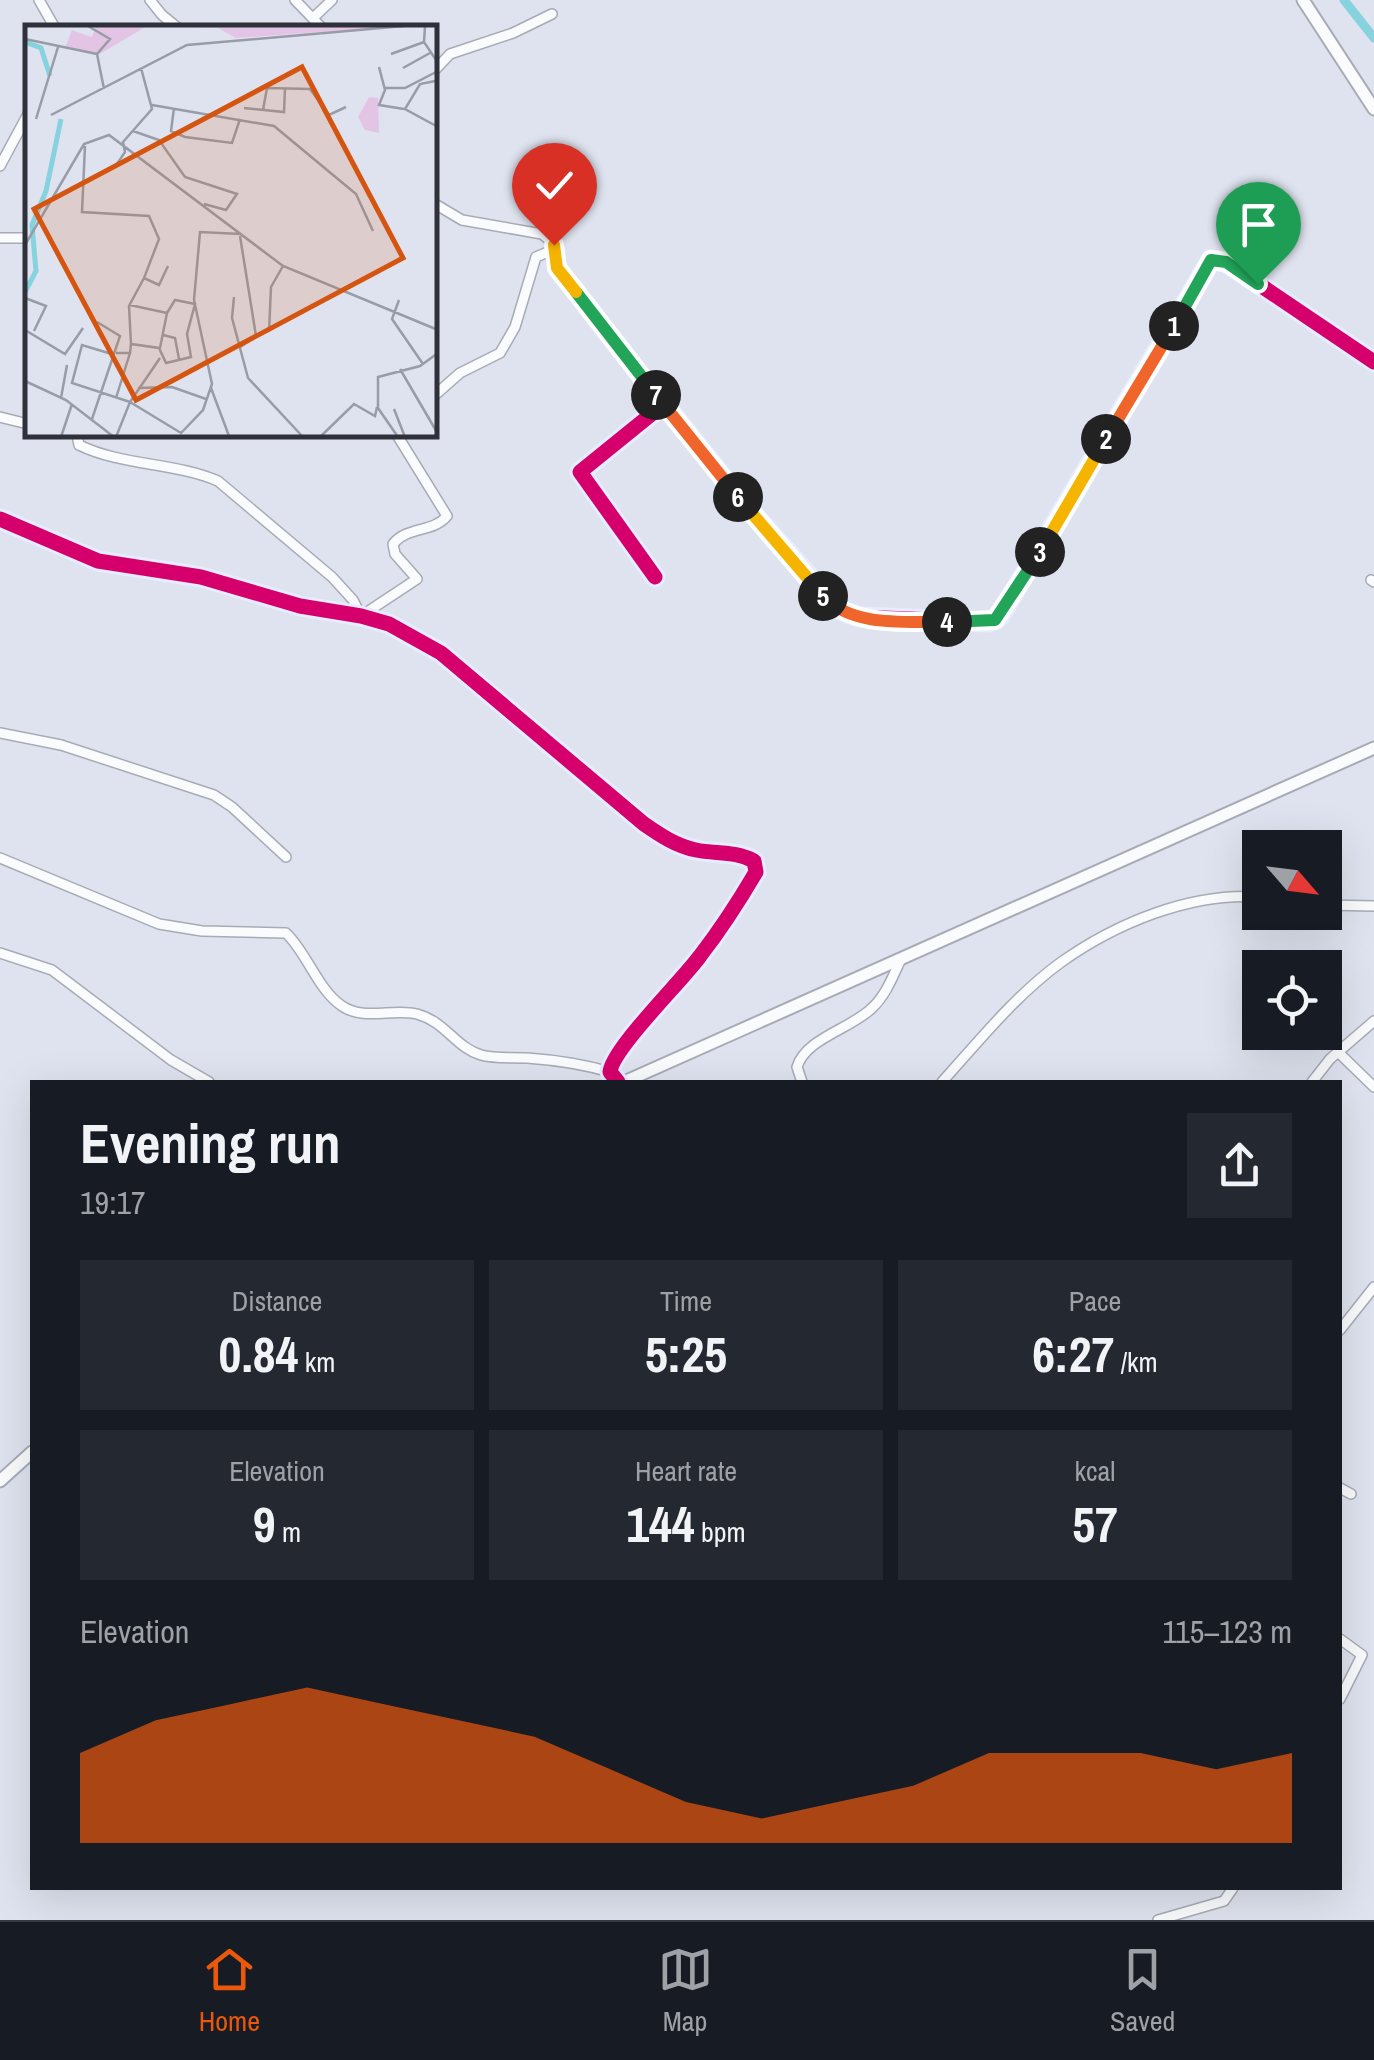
<!DOCTYPE html>
<meta charset="utf-8">
<style>
body{margin:0;font-family:"Archivo Narrow",sans-serif;background:#242831;color:#f1f3f6;height:100vh;display:flex;flex-direction:column;font-size:38px;white-space:nowrap}
*{box-sizing:border-box;margin:0}
p{font-size:32px;color:#9ea1a6}
.icon{flex:none;width:55px;height:55px;fill:none;stroke:currentColor;stroke-width:2;stroke-linecap:round;stroke-linejoin:round}
.map{position:relative;flex:1;overflow:hidden}
.side{position:absolute;left:30px;top:1080px;width:1312px;height:810px;display:flex;flex-direction:column;background:#171b24;border-radius:0px;box-shadow:0 10px 40px #0002}
.side>*{flex:none}
.needle{width:65px;rotate:118deg}
.controls{position:absolute;left:1242px;top:830px;display:grid;gap:20px}
.controls a{display:grid;place-items:center;width:100px;height:100px;border-radius:0px;background:#171b24;box-shadow:0 10px 40px #0002;font-size:50px}
.pin{position:absolute;display:grid;place-items:center;width:85px;height:85px;color:#fff;margin:-102px -42px;border-radius:50% 50% 50% 0;rotate:-45deg;box-shadow:0 0 10px #0007}
.pin .icon{rotate:45deg}
.km{position:absolute;width:50px;height:50px;margin:-25px;border-radius:50%;background:#222;color:#fff;font-size:28px;line-height:50px;text-align:center}
.round{display:grid;place-items:center;flex:none;width:105px;height:105px;border-radius:0px;background:#242831}
.headline{display:flex;align-items:center;justify-content:space-between;height:170px;padding:0 50px}
h1{font-size:55px;font-weight:700;line-height:75px}
.figures{display:grid;grid-template-columns:repeat(3,1fr);gap:15px;height:170px;padding:10px 50px}
.figures div{display:grid;align-content:center;border-radius:0px;background:#242831;text-align:center}
.figures b{font-size:50px;font-weight:700}
.figures small{font-size:28px;font-weight:400}
.figures p{font-size:28px}
.chart{height:280px;padding:20px 50px}
.chart p{display:flex;justify-content:space-between}
.chart svg{width:100%;height:180px;margin-top:10px;fill:#ea580c;opacity:.7}
.tabs{display:flex;justify-content:space-around;align-items:center;height:140px;border-top:2px solid #363941;background:#171b24;font-size:28px;color:#9ea1a6}
.tabs a{display:grid;justify-items:center;gap:5px}
.tabs .selected{color:#ea580c}
.map>svg:first-child{display:block}
.lines{fill:none;stroke-linecap:round;stroke-linejoin:round}
.canal{stroke:#86d2de;stroke-width:9}
.minor-casing{stroke:#a8abb5;stroke-width:12}
.major-casing{stroke:#a8abb5;stroke-width:15}
.minor{stroke:#fafbfd;stroke-width:9}
.major{stroke:#fafbfd;stroke-width:11}
.cycleway-casing{stroke:#e6edff;stroke-width:21}
.cycleway{stroke:#d6006c;stroke-width:15}
.split-1-casing{stroke:#fff;stroke-width:20}
.split-2-casing{stroke:#fff;stroke-width:20}
.split-3-casing{stroke:#fff;stroke-width:20}
.split-4-casing{stroke:#fff;stroke-width:20}
.split-5-casing{stroke:#fff;stroke-width:20}
.split-6-casing{stroke:#fff;stroke-width:20}
.split-7-casing{stroke:#fff;stroke-width:20}
.split-8-casing{stroke:#fff;stroke-width:20}
.split-9-casing{stroke:#fff;stroke-width:20}
.split-1{stroke:#22a559;stroke-width:12}
.split-2{stroke:#f0652b;stroke-width:12}
.split-3{stroke:#f5b400;stroke-width:12}
.split-4{stroke:#22a559;stroke-width:12}
.split-5{stroke:#f0652b;stroke-width:12}
.split-6{stroke:#f5b400;stroke-width:12}
.split-7{stroke:#f0652b;stroke-width:12}
.split-8{stroke:#22a559;stroke-width:12}
.split-9{stroke:#f5b400;stroke-width:12}
.inset-river{fill:none;stroke:#86d2de;stroke-width:5}
.inset-road{fill:none;stroke:#989ca6;stroke-width:2.5}
.view{fill:#d55510;fill-opacity:0.15;stroke:#d55510;stroke-width:5}
.inset-edge{fill:none;stroke:#2e3139;stroke-width:5}
</style>
<div class="map">
<svg width="1374" height="1920" viewBox="0 0 1374 1920">
<rect width="100%" height="100%" fill="#dee3ef"/>
<g class="lines">
<path class="canal" d="M1344,0l30,38"/>
<defs>
<g id="minor">
<path d="M39,0l16,28"/>
<path d="M150,0l12,15 16,13"/>
<path d="M295,0l27,28"/>
<path d="M313,18l19,-18"/>
<path d="M435,70l15,-16 63,-21 39,-19"/>
<path d="M0,166l28,-52"/>
<path d="M435,204l27,16 80,14 10,8 5,26 108,139"/>
<path d="M0,238h28"/>
<path d="M435,395l25,-22 40,-20 15,-26 21,-70 19,-8"/>
<path d="M0,417l28,7"/>
<path d="M77,435l2,10c43,21 94,17 139,36l114,96 21,23 8,16 56,-37 -22,-25 -2,-10c14,-18 40,-11 54,-28l-50,-81"/>
<path d="M0,519l98,42 103,16 99,29 61,10 28,8 52,29 203,171c16,11 32,22 52,26 20,4 40,1 58,11l2,11c-17,29 -35,57 -56,84 -18,25 -88,93 -90,116l8,10"/>
<path d="M655,577l-75,-105 79,-64 11,3 71,89 97,109 20,8 130,5 12,-6 211,-356 15,2 148,100"/>
<path d="M1371,580l3,2"/>
<path d="M0,733l61,12 153,50 18,12 54,50"/>
<path d="M0,858l159,66 43,7 84,2c21,20 32,57 56,73 22,15 51,2 75,8 29,8 38,33 64,41 14,4 31,2 46,3 28,2 56,6 83,14"/>
<path d="M1325,905l49,1"/>
<path d="M0,953l52,17 119,90 38,22"/>
<path d="M1338,1052l36,35"/>
<path d="M802,1082l-5,-15c9,-29 54,-38 75,-59 14,-13 21,-32 29,-49"/>
<path d="M942,1082c37,-41 73,-86 118,-119 56,-40 131,-71 200,-66"/>
<path d="M1312,1082l18,-23 44,-38"/>
<path d="M1340,1330l34,-43"/>
<path d="M1340,1488l11,6"/>
<path d="M1340,1639l22,16 -22,44"/>
<path d="M1158,1920l66,-19 9,-13"/>
</g>
<g id="major">
<path d="M1303,0l71,109"/>
<path d="M624,1082l750,-334"/>
<path d="M0,1481l32,-29"/>
</g>
</defs>
<use href="#minor" class="minor-casing"/>
<use href="#major" class="major-casing"/>
<use href="#minor" class="minor"/>
<use href="#major" class="major"/>
<defs>
<g id="cycleway">
<path d="M0,519l98,42 103,16 99,29 61,10 28,8 52,29 203,171c16,11 32,22 52,26 20,4 40,1 58,11l2,11c-17,29 -35,57 -56,84 -18,25 -88,93 -90,116l8,10"/>
<path d="M655,577l-75,-105 79,-64 11,3 71,89 97,109 20,8 130,5 12,-6 211,-356 15,2 148,100"/>
</g>
</defs>
<use href="#cycleway" class="cycleway-casing"/>
<use href="#cycleway" class="cycleway"/>
</g>
<g class="lines">
<defs>
<path id="split-1" d="M1174,326l37,-66 15,2 32,22"/>
<path id="split-2" d="M1106,439l68,-113"/>
<path id="split-3" d="M1040,552l66,-113"/>
<path id="split-4" d="M947,622l48,-2 45,-68"/>
<path id="split-5" d="M823,596c30,32 84,25 124,26"/>
<path id="split-6" d="M738,497l85,99"/>
<path id="split-7" d="M656,395l82,102"/>
<path id="split-8" d="M576,292l80,103"/>
<path id="split-9" d="M554,245l3,23 19,24"/>
</defs>
<use href="#split-1" class="split-1-casing"/>
<use href="#split-2" class="split-2-casing"/>
<use href="#split-3" class="split-3-casing"/>
<use href="#split-4" class="split-4-casing"/>
<use href="#split-5" class="split-5-casing"/>
<use href="#split-6" class="split-6-casing"/>
<use href="#split-7" class="split-7-casing"/>
<use href="#split-8" class="split-8-casing"/>
<use href="#split-9" class="split-9-casing"/>
<use href="#split-1" class="split-1"/>
<use href="#split-2" class="split-2"/>
<use href="#split-3" class="split-3"/>
<use href="#split-4" class="split-4"/>
<use href="#split-5" class="split-5"/>
<use href="#split-6" class="split-6"/>
<use href="#split-7" class="split-7"/>
<use href="#split-8" class="split-8"/>
<use href="#split-9" class="split-9"/>
</g>
<g transform="translate(25 25)">
<rect width="412" height="412" fill="#dee3ef"/>
<path d="M71,1h51l-49,29 -33,-7 7,-18 20,7zM136,1h245l-170,12 -18,-10zM344,72l9,1 1,35 -14,-3 -7,-13z" fill="#e4c4e5"/>
<path class="inset-river" d="M0,17l16,6 9,28M0,267l11,-21 -4,-46 14,-34 15,-72"/>
<path class="inset-road" d="M63,1l22,13 -13,15M400,1l-1,16 14,21M0,14l72,15M72,29l7,35M366,29l33,-12M354,42l6,23 -6,15 25,4M378,43l27,-15M410,56l-15,3 -15,25 33,18M359,63h21l33,-17M127,80l122,21 82,68 17,37M149,83l-3,23 14,6 47,6 8,-24M219,83l40,4 1,-24M238,85l4,-22 43,1 19,26 17,-8M26,90l136,-70 217,-19M11,94l22,-72M108,106l26,9 26,37 52,17 -11,16 -22,-6M60,121l-3,66 67,4 10,23 -15,39 15,7 9,-19M90,142l10,-15 -2,-10 29,-33 -11,-41M0,220l59,-101 25,-9 174,131 155,64M209,272l-2,21 16,60 55,59M0,273l21,8 -12,25M374,275l-7,19 31,45M105,280l37,8 -7,35M0,305l40,24 18,-26M244,307l2,-45 12,-21M138,310l12,3 4,21M106,319l-2,-38 15,-28M214,323l17,-12 -16,-100M91,328h14l1,-9 28,4 7,15 25,-6 -4,-23 8,-30 -20,-4 -8,13M90,330l-33,-10 -10,38 58,19 30,-44M375,344l38,65M0,356l41,19 48,37M113,363l34,-1 34,12M186,363l18,48M36,373l6,-33M91,373l14,-45M369,384l11,28M67,394l28,-83 -23,-14M36,412l11,-33M91,412l14,-35 51,31 22,-23 9,-26 -18,-84 6,-68 41,2M295,412l34,-33 21,12 2,-9M373,412l-20,-29v-31l42,-11 18,-13"/>
<path class="view" d="M277,42l101,191 -267,142 -102,-191z"/>
<rect width="412" height="412" class="inset-edge"/>
</g>
</svg>
<div class="controls">
<a><svg class="needle" viewBox="-14 -14 28 28"><path d="M0-13l5 13h-10z" fill="#e53935"/><path d="M0 13l5-13h-10z" fill="#9ea1a6"/></svg></a>
<a><svg class="icon" aria-label="locate" viewBox="0 0 24 24"><circle cx="12" cy="12" r="6"/><path d="M12 2v4M12 18v4M2 12h4M18 12h4"/></svg></a>
</div>
<div class="pin" style="left:1258px;top:284px;background:#1e9e55"><svg class="icon" aria-label="arrive" viewBox="0 0 24 24"><path d="M6 21V4h12l-3 4 3 4H6"/></svg></div>
<div class="pin" style="left:554px;top:245px;background:#d93025"><svg class="icon" aria-label="check" viewBox="0 0 24 24"><path d="M5 12l5 5 9-10"/></svg></div>
<b class="km" style="left:1174px;top:326px">1</b>
<b class="km" style="left:1106px;top:439px">2</b>
<b class="km" style="left:1040px;top:552px">3</b>
<b class="km" style="left:947px;top:622px">4</b>
<b class="km" style="left:823px;top:596px">5</b>
<b class="km" style="left:738px;top:497px">6</b>
<b class="km" style="left:656px;top:395px">7</b>
<section class="side">
<div class="headline"><div><h1>Evening run</h1><p>19:17</p></div><a class="round"><svg class="icon" aria-label="share" viewBox="0 0 24 24"><path d="M12 15V3M7 8l5-5 5 5M5 13v7h14v-7"/></svg></a></div>
<div class="figures">
<div><p>Distance</p><b>0.84<small> km</small></b></div>
<div><p>Time</p><b>5:25</b></div>
<div><p>Pace</p><b>6:27<small> /km</small></b></div>
</div>
<div class="figures">
<div><p>Elevation</p><b>9<small> m</small></b></div>
<div><p>Heart rate</p><b>144<small> bpm</small></b></div>
<div><p>kcal</p><b>57</b></div>
</div>
<div class="chart"><p><span>Elevation</span>115–123 m</p>
<svg viewBox="0 0 160 44" preserveAspectRatio="none"><path d="M0 44V22L10 14L20 10L30 6L40 10L50 14L60 18L70 26L80 34L90 38L100 34L110 30L120 22L130 22L140 22L150 26L160 22V44z"/></svg>
</div>
</section>
</div>
<nav class="tabs">
<a class="selected"><svg class="icon" aria-label="home" viewBox="0 0 24 24"><path d="M3 11l9-7 9 7M6 9v11h12V9"/></svg>Home</a>
<a><svg class="icon" aria-label="map" viewBox="0 0 24 24"><path d="M3 6l6-2 6 2 6-2v14l-6 2-6-2-6 2zM9 4v14M15 6v14"/></svg>Map</a>
<a><svg class="icon" aria-label="saved" viewBox="0 0 24 24"><path d="M7 4h10v16l-5-4-5 4z"/></svg>Saved</a>
</nav>
